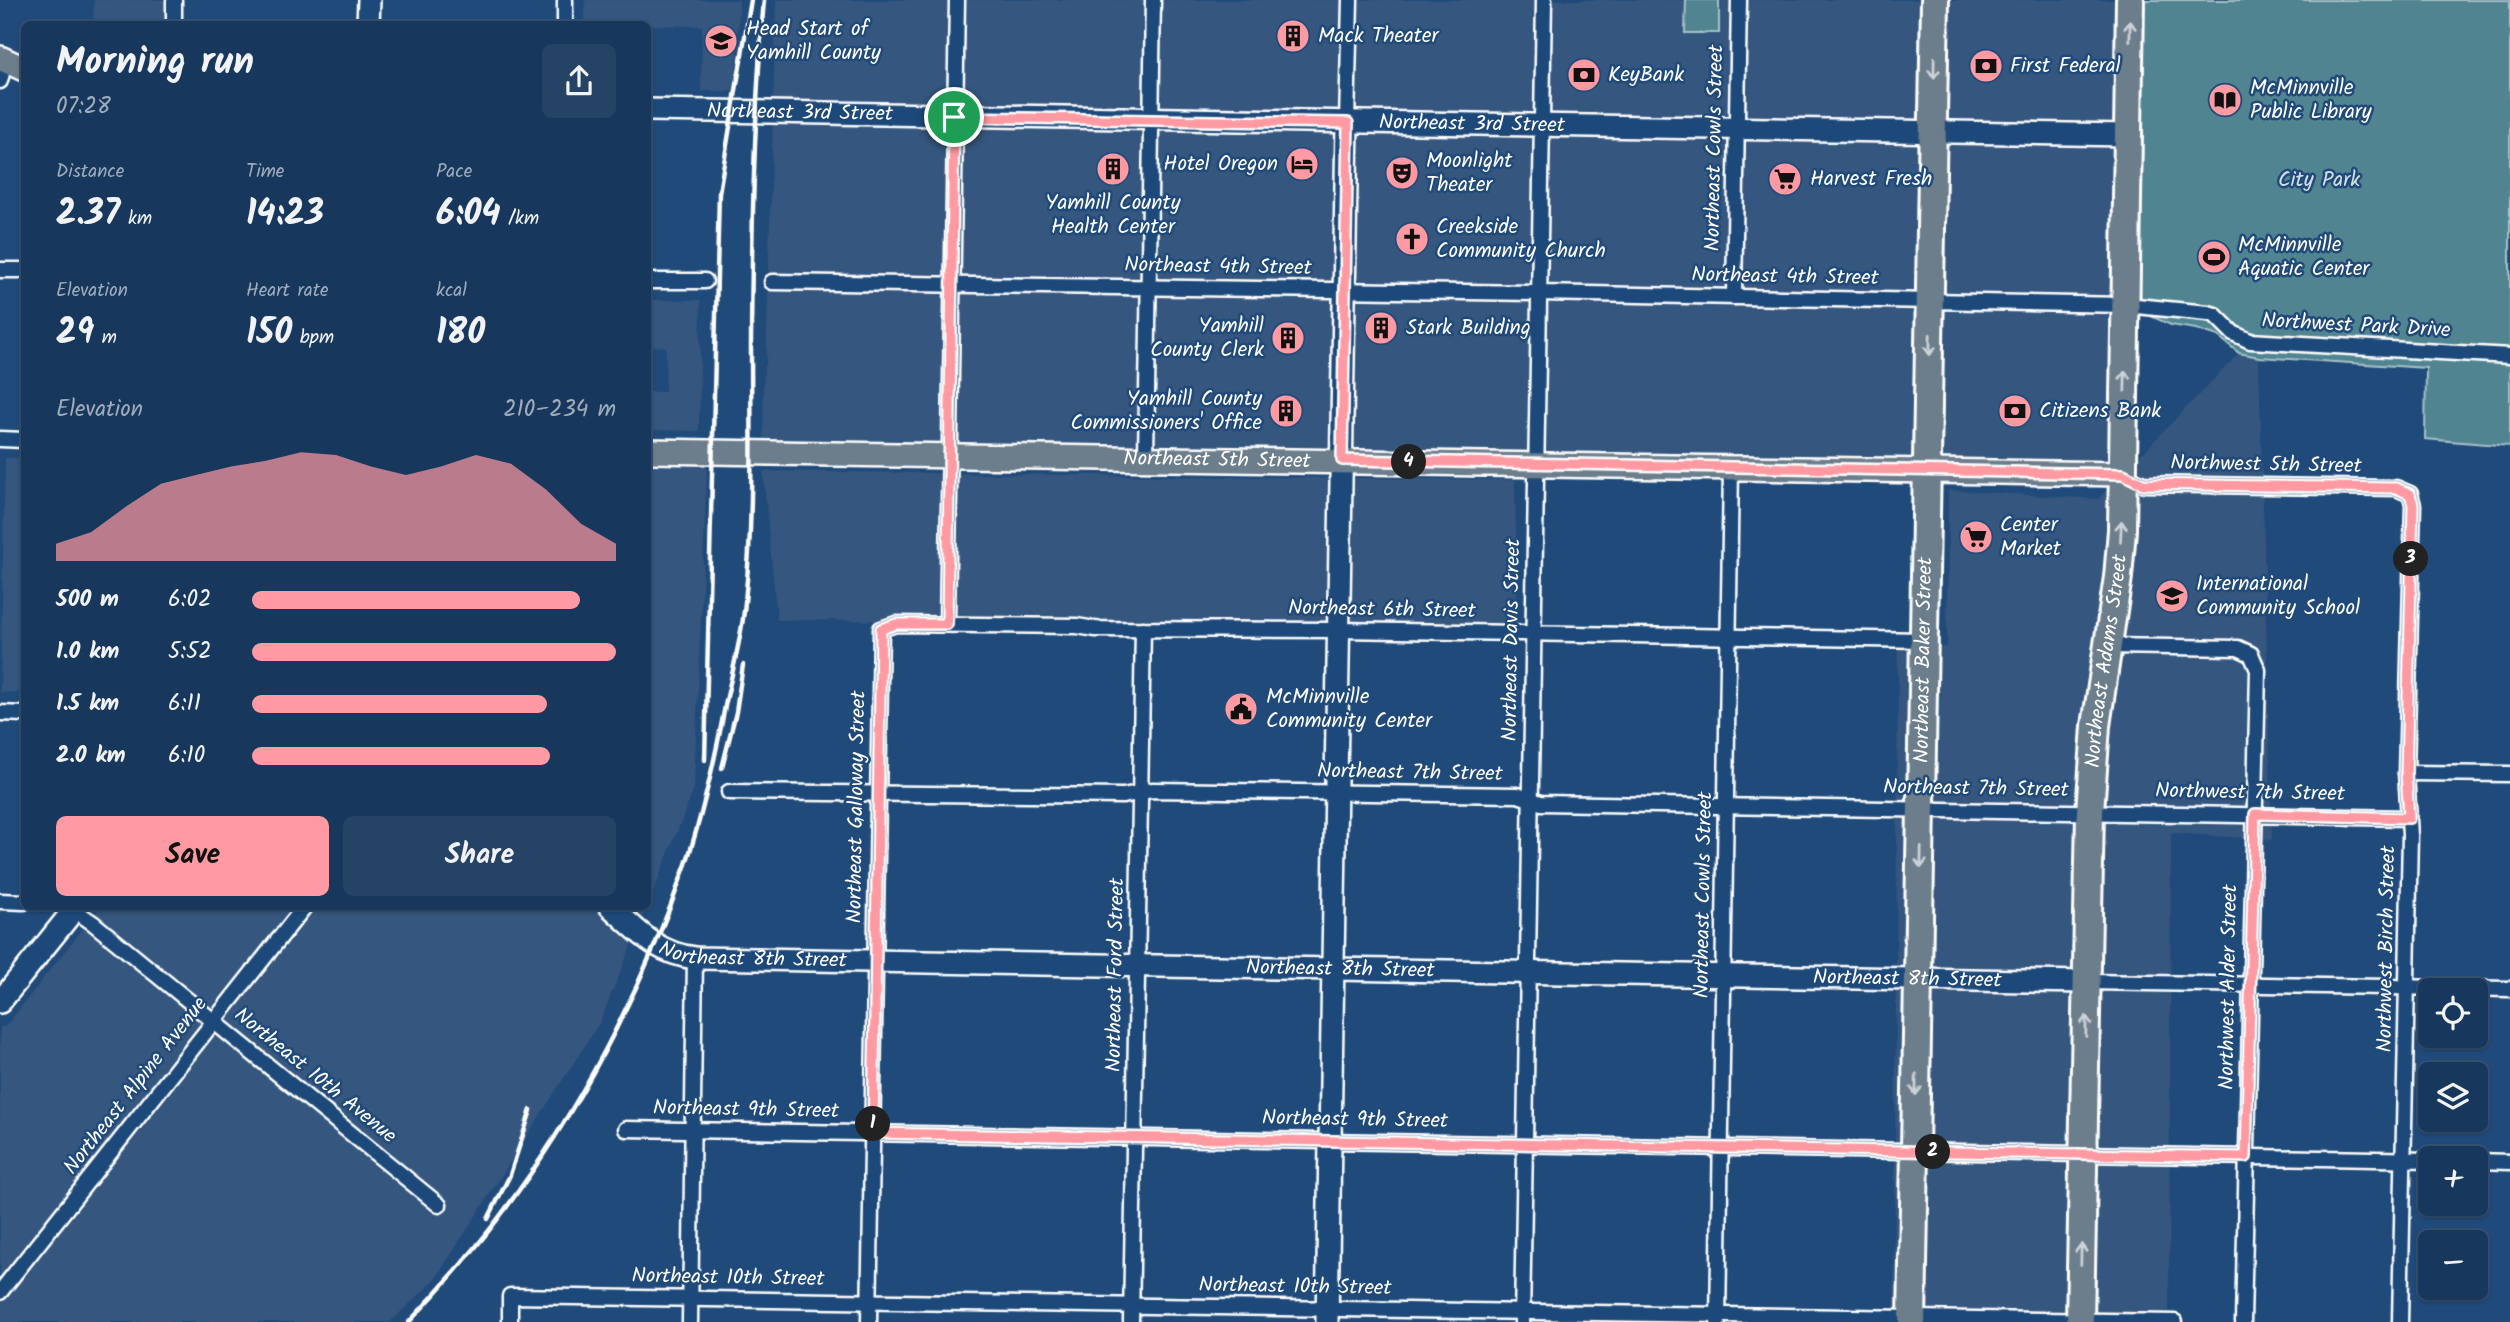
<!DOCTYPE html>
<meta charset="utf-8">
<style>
body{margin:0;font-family:Kalam,sans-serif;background:#244365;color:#f1f3f6;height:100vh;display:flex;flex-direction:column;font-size:26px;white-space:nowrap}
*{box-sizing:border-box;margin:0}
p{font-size:23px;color:#9eacbb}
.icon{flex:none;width:38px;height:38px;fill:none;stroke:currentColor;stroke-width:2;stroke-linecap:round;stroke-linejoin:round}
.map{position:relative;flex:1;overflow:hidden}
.panel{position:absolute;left:21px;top:21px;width:630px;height:889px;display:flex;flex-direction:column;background:#17385c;border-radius:10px;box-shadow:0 2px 5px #0004,0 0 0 2px #365272}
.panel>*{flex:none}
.buttons{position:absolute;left:2418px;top:978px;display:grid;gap:14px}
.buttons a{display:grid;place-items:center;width:70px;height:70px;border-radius:10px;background:#17385c;box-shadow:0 2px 5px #0004,0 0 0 2px #365272;font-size:35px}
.pin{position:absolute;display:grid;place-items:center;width:60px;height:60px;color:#fff;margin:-30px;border:4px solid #fff;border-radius:50%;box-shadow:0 2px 7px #0007}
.km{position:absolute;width:35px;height:35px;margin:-18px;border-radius:50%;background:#222;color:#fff;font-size:19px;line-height:35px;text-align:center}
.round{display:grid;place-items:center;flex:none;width:74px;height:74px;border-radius:10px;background:#244365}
.head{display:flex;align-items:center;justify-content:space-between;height:119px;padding:0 35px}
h1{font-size:38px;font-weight:700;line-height:52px}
.figures{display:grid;grid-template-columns:repeat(3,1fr);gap:10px;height:119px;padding:7px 35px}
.figures div{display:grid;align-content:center}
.figures b{font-size:35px;font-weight:700}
.figures small{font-size:19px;font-weight:400}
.figures p{font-size:19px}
.chart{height:196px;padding:14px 35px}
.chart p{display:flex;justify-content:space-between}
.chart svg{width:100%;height:126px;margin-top:7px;fill:#ff9aa2;opacity:.7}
.action{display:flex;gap:14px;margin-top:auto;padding:14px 35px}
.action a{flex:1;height:80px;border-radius:10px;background:#ff9aa2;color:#111;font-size:28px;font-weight:700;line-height:80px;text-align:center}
.action a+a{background:#244365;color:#f1f3f6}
ul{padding:0 35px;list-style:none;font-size:23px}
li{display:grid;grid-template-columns:112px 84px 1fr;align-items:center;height:52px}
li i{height:18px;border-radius:9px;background:#ff9aa2}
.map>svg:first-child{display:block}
.built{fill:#35567e}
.green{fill:#518491;stroke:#a8c2c8;stroke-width:2}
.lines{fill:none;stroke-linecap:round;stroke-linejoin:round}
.stream{stroke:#8fb0c7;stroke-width:4.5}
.street-casing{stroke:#fff;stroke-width:19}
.secondary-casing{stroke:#fff;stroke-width:26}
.primary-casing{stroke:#fff;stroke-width:28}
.highway-casing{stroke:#fff;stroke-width:32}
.street{stroke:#1f4a7a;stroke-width:14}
.secondary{stroke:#1f4a7a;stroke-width:21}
.primary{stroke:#6c7d8b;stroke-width:23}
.highway{stroke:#6c7d8b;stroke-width:26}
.rail{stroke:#fff;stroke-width:4.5}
.oneway{stroke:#ccd2d6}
.route-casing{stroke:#fff;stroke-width:14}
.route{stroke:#ff9aa2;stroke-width:9}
.labels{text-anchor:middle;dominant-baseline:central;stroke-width:5;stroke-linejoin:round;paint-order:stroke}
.poi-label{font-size:21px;fill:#fff;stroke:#1f4a7a;text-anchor:start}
.street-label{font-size:21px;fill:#fff;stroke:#1f4a7a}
.park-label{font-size:21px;fill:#d4e0e4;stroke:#1f4a7a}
</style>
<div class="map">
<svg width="2510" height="1322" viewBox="0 0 2510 1322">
<rect width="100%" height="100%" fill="#1f4a7a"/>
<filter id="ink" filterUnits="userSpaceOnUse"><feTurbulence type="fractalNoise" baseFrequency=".0143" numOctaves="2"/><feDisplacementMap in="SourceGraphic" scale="14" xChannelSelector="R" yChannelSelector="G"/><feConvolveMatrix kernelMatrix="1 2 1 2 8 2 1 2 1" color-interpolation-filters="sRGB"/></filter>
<g filter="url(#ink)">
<g class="built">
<path d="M94,0h80v24h-81z"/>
<path d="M585,0h154l-1,56 -5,35h-32l1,-65 -118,-2z"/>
<path d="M776,0h1341l-10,460 -1343,-16 -1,-52 1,-26 2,-1z"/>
<path d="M648,300h53l-2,131 -51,-1v-38h17l1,-45 -18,-1z"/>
<path d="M2239,353l20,4 13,483 -101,-7 -2,489h-275l4,-674 49,-1 1,-157 150,9z"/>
<path d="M5,458h19v235l-24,-1z"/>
<path d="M648,466h59l-13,323 -46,116z"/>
<path d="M763,471l752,9 3,144 -741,-4z"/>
<path d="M100,907h547l-47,115 -166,259 -44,41h-390v-295h5z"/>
</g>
<g class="green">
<path d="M1686,0h33v33h-34z"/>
<path d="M2130,0h380v446l-85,-7 1,-71 -167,-11 -20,-4 -21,-17 -22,-7 -25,-4 -45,-20z"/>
</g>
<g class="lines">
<path class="stream" d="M2510,0v1"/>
<defs>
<g id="street">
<path d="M174,24v-24"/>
<path d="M565,24v-24"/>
<path d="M0,81l5,-20"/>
<path d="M1347,123l3,-123"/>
<path d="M0,270h24"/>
<path d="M648,281h57"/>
<path d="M772,282l767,11 587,12 82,8 7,2 18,18 17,8 260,15"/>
<path d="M1734,297l5,-297"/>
<path d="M0,439l24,1"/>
<path d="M1146,458l7,-458"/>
<path d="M2123,474l20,10 253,4 14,6 3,11 -7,268 4,62 -10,487"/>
<path d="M947,624l10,-624"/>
<path d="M2107,646l131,2 13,6 7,16 -15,652"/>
<path d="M0,713l24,1"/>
<path d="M2406,773l104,1"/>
<path d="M729,792l394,4 29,-6 366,5 23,8 868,15"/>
<path d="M0,901l24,1"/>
<path d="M62,906l12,4 19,13 346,282"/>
<path d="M2087,982l423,7"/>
<path d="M626,1129l1805,31"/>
<path d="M2476,1161l34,1"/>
<path d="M0,1292l305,-386"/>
<path d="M510,1322v-26l1665,26"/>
<path d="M690,1322l5,-364"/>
<path d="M869,1322l12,-693 15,-5 181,2 18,3 244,1 585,10"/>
<path d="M1131,1322l12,-693"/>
<path d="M1522,1322l22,-1322"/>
<path d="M1718,1322l13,-854"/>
</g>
<g id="secondary">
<path d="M368,24l1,-24"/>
<path id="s1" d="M648,110l1480,25"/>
<path id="s2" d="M610,906c29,26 46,47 85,52l1392,24"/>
<path d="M0,1002l77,-96"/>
<path d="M1327,1322l20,-1199"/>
</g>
<g id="primary">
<path d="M0,58l24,11"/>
<path id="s3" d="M648,451l1475,23"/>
</g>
<g id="highway">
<path id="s4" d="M1912,1322l23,-1322"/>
<path id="s5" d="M2080,1322l10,-510 6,-86 22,-149 4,-47 8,-530"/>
</g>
</defs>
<use href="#street" class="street-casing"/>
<use href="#secondary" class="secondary-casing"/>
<use href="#primary" class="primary-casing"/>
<use href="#highway" class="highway-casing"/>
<use href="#street" class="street"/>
<use href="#secondary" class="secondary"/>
<use href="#primary" class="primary"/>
<use href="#highway" class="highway"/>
<g class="rail">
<path d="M705,760l14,-567 32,-193"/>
<path d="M722,768l14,-56 7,-47"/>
<path d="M488,1219l22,-44 21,-65"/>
<path d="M409,1322c31,-33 61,-66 88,-102 81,-106 145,-230 189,-356 17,-51 29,-105 39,-158 7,-34 17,-69 20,-104 9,-87 6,-175 6,-262 1,-113 3,-227 13,-340"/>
</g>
</g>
<defs><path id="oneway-shaft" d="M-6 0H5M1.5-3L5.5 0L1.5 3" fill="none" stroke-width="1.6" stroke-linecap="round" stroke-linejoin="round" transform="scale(1.75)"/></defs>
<g class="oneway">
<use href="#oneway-shaft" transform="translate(2130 31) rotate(-89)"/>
<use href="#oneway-shaft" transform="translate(1934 68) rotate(91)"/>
<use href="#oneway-shaft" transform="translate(1930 345) rotate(91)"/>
<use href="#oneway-shaft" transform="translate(2125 381) rotate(-89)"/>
<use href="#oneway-shaft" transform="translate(2121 531) rotate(-87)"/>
<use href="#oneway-shaft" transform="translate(1921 858) rotate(91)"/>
<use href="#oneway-shaft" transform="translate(2086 1026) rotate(-89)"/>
<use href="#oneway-shaft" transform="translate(1916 1085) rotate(91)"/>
<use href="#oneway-shaft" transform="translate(2081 1254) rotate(-89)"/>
</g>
</g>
<g class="lines" filter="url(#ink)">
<defs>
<path id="route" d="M954,117l394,6 -6,337 781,14 20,10 253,4 14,6 3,11 -7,268 3,45 -154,-4 -9,343 -1373,-24 8,-504 15,-5h51z"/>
</defs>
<use href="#route" class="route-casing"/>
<use href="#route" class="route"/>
</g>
<defs>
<symbol id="building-disc" viewBox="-11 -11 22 22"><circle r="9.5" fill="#ff9aa2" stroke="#1f4a7a"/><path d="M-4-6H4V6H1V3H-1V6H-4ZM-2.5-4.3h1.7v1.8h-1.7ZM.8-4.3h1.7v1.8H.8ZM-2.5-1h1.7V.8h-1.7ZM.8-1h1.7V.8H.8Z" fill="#111"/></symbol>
<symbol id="school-disc" viewBox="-11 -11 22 22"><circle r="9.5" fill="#ff9aa2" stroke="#1f4a7a"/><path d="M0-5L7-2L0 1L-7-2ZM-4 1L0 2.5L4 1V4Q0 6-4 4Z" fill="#111"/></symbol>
<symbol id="bank-disc" viewBox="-11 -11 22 22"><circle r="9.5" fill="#ff9aa2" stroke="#1f4a7a"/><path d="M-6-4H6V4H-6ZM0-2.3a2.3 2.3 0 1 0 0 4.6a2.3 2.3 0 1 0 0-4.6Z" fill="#111"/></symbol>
<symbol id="library-disc" viewBox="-11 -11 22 22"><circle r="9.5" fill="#ff9aa2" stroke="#1f4a7a"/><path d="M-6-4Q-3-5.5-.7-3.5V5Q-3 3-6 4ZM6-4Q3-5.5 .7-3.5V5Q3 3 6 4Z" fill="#111"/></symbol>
<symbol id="hotel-disc" viewBox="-11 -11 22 22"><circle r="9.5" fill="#ff9aa2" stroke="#1f4a7a"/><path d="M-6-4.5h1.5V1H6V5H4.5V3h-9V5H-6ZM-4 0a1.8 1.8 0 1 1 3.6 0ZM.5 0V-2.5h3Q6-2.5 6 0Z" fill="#111"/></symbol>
<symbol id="theatre-disc" viewBox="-11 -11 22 22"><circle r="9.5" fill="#ff9aa2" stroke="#1f4a7a"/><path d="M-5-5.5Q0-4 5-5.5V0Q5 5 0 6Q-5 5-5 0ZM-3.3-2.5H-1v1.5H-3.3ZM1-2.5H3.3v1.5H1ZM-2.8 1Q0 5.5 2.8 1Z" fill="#111"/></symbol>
<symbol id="supermarket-disc" viewBox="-11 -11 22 22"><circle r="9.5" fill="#ff9aa2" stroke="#1f4a7a"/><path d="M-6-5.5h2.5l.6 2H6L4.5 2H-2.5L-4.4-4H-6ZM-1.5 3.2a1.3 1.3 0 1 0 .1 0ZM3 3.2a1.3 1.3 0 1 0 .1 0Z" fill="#111"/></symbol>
<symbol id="church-disc" viewBox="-11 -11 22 22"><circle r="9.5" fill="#ff9aa2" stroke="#1f4a7a"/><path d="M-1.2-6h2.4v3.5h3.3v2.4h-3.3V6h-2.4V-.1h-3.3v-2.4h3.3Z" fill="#111"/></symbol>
<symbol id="stadium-disc" viewBox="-11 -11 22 22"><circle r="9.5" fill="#ff9aa2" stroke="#1f4a7a"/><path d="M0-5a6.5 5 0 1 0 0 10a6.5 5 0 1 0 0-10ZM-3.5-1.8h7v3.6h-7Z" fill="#111"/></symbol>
<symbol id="civic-disc" viewBox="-11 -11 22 22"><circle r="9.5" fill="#ff9aa2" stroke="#1f4a7a"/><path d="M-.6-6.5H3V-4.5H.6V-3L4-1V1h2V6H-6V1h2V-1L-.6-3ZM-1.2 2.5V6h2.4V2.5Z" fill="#111"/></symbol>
</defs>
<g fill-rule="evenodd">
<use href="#building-disc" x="1274" y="17" width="38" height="38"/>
<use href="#school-disc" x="702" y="22" width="38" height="38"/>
<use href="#bank-disc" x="1967" y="47" width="38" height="38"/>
<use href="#bank-disc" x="1565" y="56" width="38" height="38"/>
<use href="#library-disc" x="2206" y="81" width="38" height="38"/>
<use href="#hotel-disc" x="1283" y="145" width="38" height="38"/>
<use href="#building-disc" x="1094" y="150" width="38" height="38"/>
<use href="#theatre-disc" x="1383" y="154" width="38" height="38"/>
<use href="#supermarket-disc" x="1766" y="160" width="38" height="38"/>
<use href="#church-disc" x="1393" y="220" width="38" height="38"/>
<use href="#stadium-disc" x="2195" y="238" width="38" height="38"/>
<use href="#building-disc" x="1362" y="309" width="38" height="38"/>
<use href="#building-disc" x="1269" y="319" width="38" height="38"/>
<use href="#building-disc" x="1267" y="392" width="38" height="38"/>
<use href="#bank-disc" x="1996" y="392" width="38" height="38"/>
<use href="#supermarket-disc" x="1957" y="518" width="38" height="38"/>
<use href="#school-disc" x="2153" y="577" width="38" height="38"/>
<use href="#civic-disc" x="1222" y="690" width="38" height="38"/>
</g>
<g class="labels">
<g class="poi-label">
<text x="746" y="29">Head Start of<tspan x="746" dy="24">Yamhill County</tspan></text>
<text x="1318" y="36">Mack Theater</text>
<text x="2010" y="66">First Federal</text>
<text x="1608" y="75">KeyBank</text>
<text x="2250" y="88">McMinnville<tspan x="2250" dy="24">Public Library</tspan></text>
<text x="1426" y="161">Moonlight<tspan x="1426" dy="24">Theater</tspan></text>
<text x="1278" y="164" text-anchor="end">Hotel Oregon</text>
<text x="1810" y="179">Harvest Fresh</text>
<text x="1113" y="203" text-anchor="middle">Yamhill County<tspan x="1113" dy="24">Health Center</tspan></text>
<text x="1436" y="227">Creekside<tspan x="1436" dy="24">Community Church</tspan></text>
<text x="2238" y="245">McMinnville<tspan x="2238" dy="24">Aquatic Center</tspan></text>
<text x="1264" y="326" text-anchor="end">Yamhill<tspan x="1264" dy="24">County Clerk</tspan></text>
<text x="1406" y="328">Stark Building</text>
<text x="1262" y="399" text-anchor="end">Yamhill County<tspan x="1262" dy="24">Commissioners' Office</tspan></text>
<text x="2039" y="411">Citizens Bank</text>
<text x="2000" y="525">Center<tspan x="2000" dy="24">Market</tspan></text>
<text x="2196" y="584">International<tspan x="2196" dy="24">Community School</tspan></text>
<text x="1266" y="697">McMinnville<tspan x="1266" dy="24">Community Center</tspan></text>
</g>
<g class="street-label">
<text stroke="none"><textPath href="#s1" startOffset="152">Northeast 3rd Street</textPath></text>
<text stroke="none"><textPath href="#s1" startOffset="824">Northeast 3rd Street</textPath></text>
<text transform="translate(1715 148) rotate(-89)">Northeast Cowls Street</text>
<text transform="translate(1218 267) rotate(1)">Northeast 4th Street</text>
<text transform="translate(1785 277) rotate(1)">Northeast 4th Street</text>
<text transform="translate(2356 326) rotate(3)">Northwest Park Drive</text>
<text stroke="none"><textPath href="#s3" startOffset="569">Northeast 5th Street</textPath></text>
<text transform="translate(2266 465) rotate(1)">Northwest 5th Street</text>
<text transform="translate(1382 610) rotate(1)">Northeast 6th Street</text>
<text transform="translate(1512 640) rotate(-89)">Northeast Davis Street</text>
<text stroke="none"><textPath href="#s4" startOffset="662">Northeast Baker Street</textPath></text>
<text stroke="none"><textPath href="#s5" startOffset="662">Northeast Adams Street</textPath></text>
<text transform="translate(1410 773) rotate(1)">Northeast 7th Street</text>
<text transform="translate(1976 789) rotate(1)">Northeast 7th Street</text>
<text transform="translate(2250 793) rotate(1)">Northwest 7th Street</text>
<text transform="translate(857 807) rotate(-89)">Northeast Galloway Street</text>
<text transform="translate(1704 895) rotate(-89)">Northeast Cowls Street</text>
<text transform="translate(2387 949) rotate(-89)">Northwest Birch Street</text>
<text stroke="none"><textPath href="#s2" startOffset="159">Northeast 8th Street</textPath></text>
<text stroke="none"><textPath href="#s2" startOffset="747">Northeast 8th Street</textPath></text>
<text transform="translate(1116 975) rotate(-89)">Northeast Ford Street</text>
<text stroke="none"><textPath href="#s2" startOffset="1314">Northeast 8th Street</textPath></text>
<text transform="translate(2229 987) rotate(-89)">Northwest Alder Street</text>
<text transform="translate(315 1076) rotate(39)">Northeast 10th Avenue</text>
<text transform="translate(136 1086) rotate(-52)">Northeast Alpine Avenue</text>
<text transform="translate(746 1110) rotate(1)">Northeast 9th Street</text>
<text transform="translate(1355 1120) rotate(1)">Northeast 9th Street</text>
<text transform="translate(728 1278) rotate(1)">Northeast 10th Street</text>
<text transform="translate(1295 1287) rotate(1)">Northeast 10th Street</text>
</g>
<g class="park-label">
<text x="2319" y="180">City Park</text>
</g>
</g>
</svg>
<div class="buttons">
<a><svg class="icon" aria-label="locate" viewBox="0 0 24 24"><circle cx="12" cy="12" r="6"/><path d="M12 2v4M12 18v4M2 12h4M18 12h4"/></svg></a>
<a><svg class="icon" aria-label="layers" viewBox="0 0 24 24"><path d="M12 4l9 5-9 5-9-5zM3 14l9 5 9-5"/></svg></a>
<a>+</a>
<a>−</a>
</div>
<div class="pin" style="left:954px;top:117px;background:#1e9e55"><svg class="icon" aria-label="arrive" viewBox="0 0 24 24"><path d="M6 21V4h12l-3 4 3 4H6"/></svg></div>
<b class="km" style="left:873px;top:1124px">1</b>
<b class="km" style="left:1933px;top:1152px">2</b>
<b class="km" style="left:2411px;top:559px">3</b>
<b class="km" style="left:1409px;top:462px">4</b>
<section class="panel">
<div class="head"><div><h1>Morning run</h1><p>07:28</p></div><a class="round"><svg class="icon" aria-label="share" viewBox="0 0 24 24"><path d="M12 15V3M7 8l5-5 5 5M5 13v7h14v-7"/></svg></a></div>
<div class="figures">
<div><p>Distance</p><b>2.37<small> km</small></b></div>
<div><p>Time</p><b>14:23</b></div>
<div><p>Pace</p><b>6:04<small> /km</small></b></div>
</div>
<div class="figures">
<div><p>Elevation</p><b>29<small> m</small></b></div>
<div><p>Heart rate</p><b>150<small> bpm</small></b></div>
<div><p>kcal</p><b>180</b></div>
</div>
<div class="chart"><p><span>Elevation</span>210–234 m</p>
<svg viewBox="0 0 160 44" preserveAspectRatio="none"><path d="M0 44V38L10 34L20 25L30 17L40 14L50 11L60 9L70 6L80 7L90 11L100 14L110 11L120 7L130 10L140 19L150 31L160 38V44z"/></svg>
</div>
<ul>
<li><b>500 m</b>6:02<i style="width:90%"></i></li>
<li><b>1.0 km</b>5:52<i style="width:100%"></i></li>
<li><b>1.5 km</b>6:11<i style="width:81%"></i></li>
<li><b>2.0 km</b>6:10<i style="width:82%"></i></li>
</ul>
<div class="action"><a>Save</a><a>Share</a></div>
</section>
</div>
